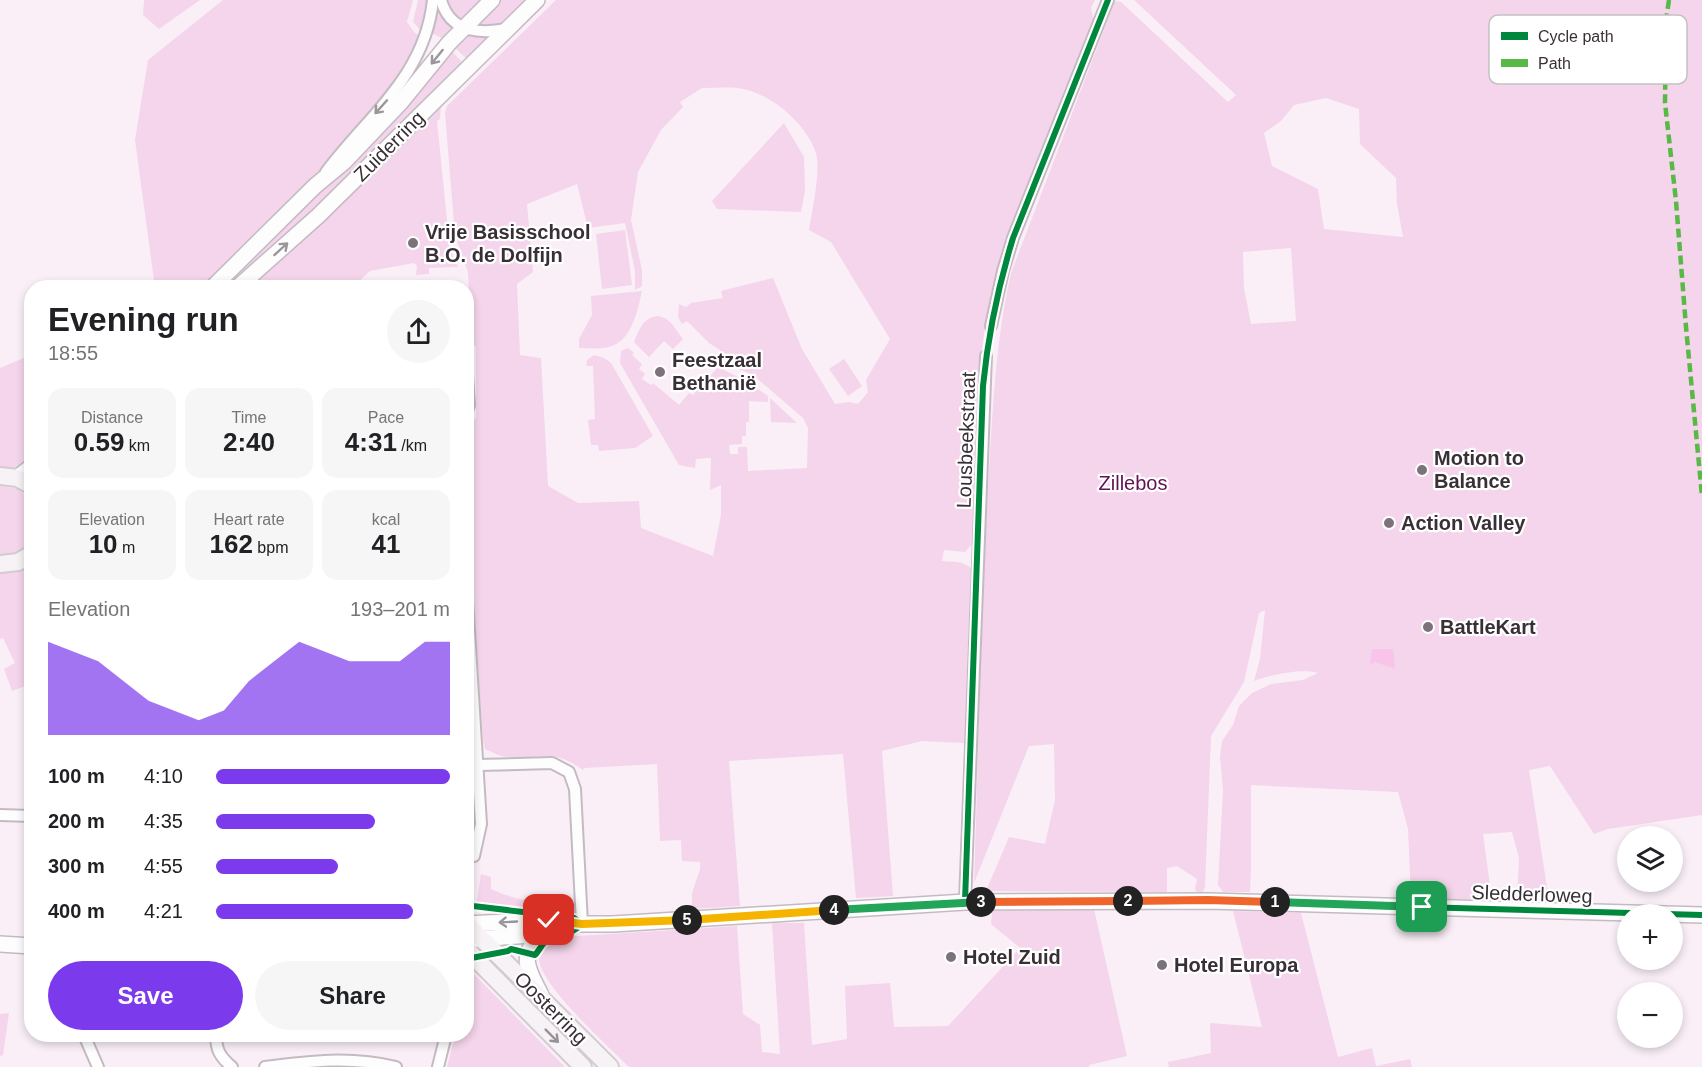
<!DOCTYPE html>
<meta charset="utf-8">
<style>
body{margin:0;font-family:Helvetica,sans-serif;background:#f6f6f6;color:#202124;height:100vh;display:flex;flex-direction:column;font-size:22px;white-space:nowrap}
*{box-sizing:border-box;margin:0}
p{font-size:20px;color:#757577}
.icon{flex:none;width:33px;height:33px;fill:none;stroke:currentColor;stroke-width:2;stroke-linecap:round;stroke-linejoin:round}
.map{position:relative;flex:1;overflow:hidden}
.sheet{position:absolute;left:24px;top:280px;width:450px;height:762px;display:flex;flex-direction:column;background:#fff;border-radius:24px;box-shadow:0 3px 9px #0003}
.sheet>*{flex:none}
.tools{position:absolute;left:1617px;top:826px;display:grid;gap:12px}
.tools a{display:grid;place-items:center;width:66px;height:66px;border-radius:50%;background:#fff;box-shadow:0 3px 9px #0003;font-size:30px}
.pin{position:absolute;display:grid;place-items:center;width:51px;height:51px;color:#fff;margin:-26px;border-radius:12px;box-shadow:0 3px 9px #0006}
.km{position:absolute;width:30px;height:30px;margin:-15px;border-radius:50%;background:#222;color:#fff;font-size:16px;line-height:30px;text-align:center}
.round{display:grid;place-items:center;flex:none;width:63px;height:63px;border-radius:32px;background:#f6f6f6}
.summary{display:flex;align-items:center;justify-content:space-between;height:102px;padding:0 24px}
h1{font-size:33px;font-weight:600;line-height:45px}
.metrics{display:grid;grid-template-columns:repeat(3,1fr);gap:9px;height:102px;padding:6px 24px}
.metrics div{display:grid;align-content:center;border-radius:15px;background:#f6f6f6;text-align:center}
.metrics b{font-size:26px;font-weight:600}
.metrics small{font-size:16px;font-weight:400}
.metrics p{font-size:16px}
.chart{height:168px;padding:12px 24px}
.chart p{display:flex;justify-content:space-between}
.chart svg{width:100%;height:108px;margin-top:6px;fill:#7c3aed;opacity:.7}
.primary-button{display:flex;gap:12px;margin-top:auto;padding:12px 24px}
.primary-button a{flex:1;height:69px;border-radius:36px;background:#7c3aed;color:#fff;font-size:24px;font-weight:600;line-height:69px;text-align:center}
.primary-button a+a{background:#f6f6f6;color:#202124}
ul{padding:0 24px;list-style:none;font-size:20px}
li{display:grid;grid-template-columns:96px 72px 1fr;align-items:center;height:45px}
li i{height:15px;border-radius:8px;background:#7c3aed}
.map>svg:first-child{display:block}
.green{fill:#f4d5eb;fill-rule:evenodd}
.water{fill:#f8c4ea}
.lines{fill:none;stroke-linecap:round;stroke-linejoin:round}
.street-casing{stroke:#c4bbc2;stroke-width:14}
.secondary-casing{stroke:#c4bbc2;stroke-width:18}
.primary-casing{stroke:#d2ccd0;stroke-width:20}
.street{stroke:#fefdfe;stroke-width:10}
.secondary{stroke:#fefdfe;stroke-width:15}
.primary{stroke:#f7f2f6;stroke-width:16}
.quiet{stroke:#58b947;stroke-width:4.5;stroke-dasharray:9 4.5;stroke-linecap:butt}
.cycleway-casing{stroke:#fff;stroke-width:10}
.cycleway{stroke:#00873e;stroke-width:6}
.oneway{stroke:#9b969a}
.oneway2{stroke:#989196}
.split-1-casing{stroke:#fff;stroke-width:12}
.split-2-casing{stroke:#fff;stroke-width:12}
.split-3-casing{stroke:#fff;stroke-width:12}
.split-4-casing{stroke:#fff;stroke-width:12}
.split-5-casing{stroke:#fff;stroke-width:12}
.split-6-casing{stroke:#fff;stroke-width:12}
.split-1{stroke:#22a559;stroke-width:8}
.split-2{stroke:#f0652b;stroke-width:8}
.split-3{stroke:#f0652b;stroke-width:8}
.split-4{stroke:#22a559;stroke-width:8}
.split-5{stroke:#f5b400;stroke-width:8}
.split-6{stroke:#f5b400;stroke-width:8}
.poi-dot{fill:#7c737a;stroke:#fff;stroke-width:2}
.labels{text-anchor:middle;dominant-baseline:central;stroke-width:4.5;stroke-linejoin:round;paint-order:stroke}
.street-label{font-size:20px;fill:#383036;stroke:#fff}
.poi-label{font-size:20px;font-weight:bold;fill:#383036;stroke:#fff;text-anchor:start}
.park-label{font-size:20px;fill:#621154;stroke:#fff}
.key{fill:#fff;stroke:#c3c1c3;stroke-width:1.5}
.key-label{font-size:16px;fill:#383036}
</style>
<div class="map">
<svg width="1702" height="1067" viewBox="0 0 1702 1067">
<rect width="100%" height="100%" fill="#faeff7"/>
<g class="green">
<path d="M144,0h56l-41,29 -16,-14z"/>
<path d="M223,0h190l-6,22 8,11 7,4 -12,28 -78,93 -130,130h-47l-20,-148 13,-80z"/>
<path d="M418,0h11l-8,31 -8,-9z"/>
<path d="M447,0h41l-23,23 -11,-8z"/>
<path d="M497,0h27c-5,10 -17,26 -29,29 -7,1 -18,-2 -26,-2z"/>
<path d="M556,0h539l-4,7 3,16 -37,90 -59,156 -12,52 -8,55 -4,161 -2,7 -7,8 -21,-2 -2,11c11,1 19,-1 29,7l-7,175 -42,-2 -40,10 11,145 -37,2 -13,-144 -114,7 11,145 -48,3v-16l8,-24v-7l-18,-1 -1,-21 -21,1 -3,-77 -73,4 -1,2c-34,-24 -41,-9 -75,-13 -7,0 -16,-5 -23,-8l-2,-9 -8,-119 -6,-181 2,-15 5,-7v-72l-6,-2 1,-12 -3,-60 -13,-36 -10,-123 2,-7zM702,88c12,0 24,-1 36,0 32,4 68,35 78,65 5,17 -4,59 -7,77l22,12 59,97 -24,41 2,12 -10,12 -9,-2 -14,2 -33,-55 -29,-71 -52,13 2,7 -32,5 -5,4 -7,-3 -1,13 4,7 5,-3 22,22 29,19 -2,6 17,7 50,43 5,10 -1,40 -59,3 -1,-24h-9v7h-8l-1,-9 13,-1v-8h4v-14h3v-21l19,1v-6l-20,-14 -30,-15 -25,28 -4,-2 -10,12 -26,-22 -2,2 -9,-6 3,-5 -6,-5 3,-5 -10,-9 2,-2 -6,-5 -7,3 -1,12 59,102 16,3 1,-9 15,-1 -1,32 11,-5v30l-8,41 -72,-28 -2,-27 -61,2 -30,-17 -7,-128 -21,-3 -3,-71 16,-12 -6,-68 50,-20 11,44 37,-5 10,48v19l7,-4v-16l-11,-50 7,-48 23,-42 22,-23 -3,-5z"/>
<path d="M1134,0h568v815l-94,14 -14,5 -44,-68 -21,4 20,131 -32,-1 2,-42 -7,-26 -29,2 9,66 -81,-2 -3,-69 -10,-37 -147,-7v83l-1,24h-27l-5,-7 5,-95 -3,-33 2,-16 11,-16 6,-19 13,-13 19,-9 32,-4 15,-7c-15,-5 -49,2 -64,8l6,-22 5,-49 -6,3 -15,69 -33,54 -6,151 -2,5 -6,1 -2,-4 2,-10 -20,-13 -10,2v24l-181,-1 23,-54 36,7 10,-44 -1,-56 -25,2 -55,137c5,-137 6,-275 15,-412 4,-67 7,-133 22,-198l104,-272 6,1 107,100 8,-7zM1326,98l33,11 1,35 36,34 1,26 6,33 -79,-8 -6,-40 -46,-23 -8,-33 17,-12 13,-16zM1291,248l5,73 -45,3 -7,-36 -1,-36z"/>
<path d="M438,7l20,22 -11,11 -16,-7z"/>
<path d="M465,31l16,6h11l-24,23 -15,-14z"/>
<path d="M450,49l14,15 -233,224h-12z"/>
<path d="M472,71l1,3 -32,32 -1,13 -3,2 13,129 8,17 -29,1v6l-13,1 1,-9 -3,-3 -44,8 -18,17h-103z"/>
<path d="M784,123l20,34 1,34 -4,21 -84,-3 -5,-8z"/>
<path d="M625,230l7,55 -30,4 -6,-55z"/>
<path d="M642,291c-5,22 -11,54 -38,57 -8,1 -17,0 -25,0v-9l13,-24 -1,-19z"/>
<path d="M656,316c14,0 19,13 27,23l-10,10 -9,-8 -15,16 -15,-15c5,-12 8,-23 22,-26z"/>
<path d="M31,355v106l-11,8 -20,1v-102z"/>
<path d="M594,355l10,3 7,5 42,73 -18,12 -36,3 -1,-6h-7l-3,-25 7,-1 -2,-53h-7l1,-6z"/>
<path d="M844,359l18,27 -14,10 -19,-27z"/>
<path d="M770,398l27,25 -26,-1z"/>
<path d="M0,486l18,3 13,12v39c-7,10 -18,16 -31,15z"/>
<path d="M27,567h4v117l-19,7 -8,-22 11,-6 -12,-25 -3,1v-67h7z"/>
<path d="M481,874l10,3v12c25,12 54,15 81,18l-4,6 -10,1 -77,-9 -4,-4z"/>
<path d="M1094,909l33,147 -38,9v2h-460c-20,-20 -89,-82 -90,-108 0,-11 15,-18 23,-22l175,-11 6,88 17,11 2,27 18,2 -8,-131h32l8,122 35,-6 -2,-53 45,-3 4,44 54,-1 72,-78 -29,-24 1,-13z"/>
<path d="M1233,911l68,2 37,144 34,-9 4,18 34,-7 2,8h-243l-1,-5 43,-9 -1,-30 52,4z"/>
<path d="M467,968l3,2 95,97h-118l8,-32h11z"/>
<path d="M9,1013l-6,42 -3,1v-42z"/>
</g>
<path class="water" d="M1372,649h21l2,17 -2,2 -18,-6 -3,2 -2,-1z"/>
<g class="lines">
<defs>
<g id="street">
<path d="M441,0c9,33 39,34 66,29"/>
<path d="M326,172c43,-57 99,-96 107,-172"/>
<path d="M991,326l12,-55 10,-33 95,-238"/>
<path d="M466,362l3,43 -3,8"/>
<path d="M466,582l15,242 -7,32"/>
<path d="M478,765l74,-2 17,9 6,17 7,135"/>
<path d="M0,815l32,1"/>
<path d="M965,902l21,-546"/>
<path d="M84,1035l14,32"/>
<path d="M216,1035c0,15 4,22 16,32"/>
<path d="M265,1067c45,-6 86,-11 131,0"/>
<path d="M438,1067l8,-32"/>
</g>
<g id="secondary">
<path d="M212,288l103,-102 29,-24 57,-60 48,-59 43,-43"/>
<path d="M237,288l81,-72 219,-216"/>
<path d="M17,478l15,-12"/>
<path d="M466,924l83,-4 33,4h31l352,-22 243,-1 494,14"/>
<path d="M466,940l75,-6 29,-7"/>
<path d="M0,944l32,2"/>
<path d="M541,995c-13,-26 -23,-38 0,-61"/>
</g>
<g id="primary">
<path d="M0,476l17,2 15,8"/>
<path d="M0,564l18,-2 14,-8"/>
<path d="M466,923l144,144"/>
<path d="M466,949l117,118"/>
</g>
</defs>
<use href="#street" class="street-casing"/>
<use href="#secondary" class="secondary-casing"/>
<use href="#primary" class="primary-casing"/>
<use href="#street" class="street"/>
<use href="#secondary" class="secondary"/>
<use href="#primary" class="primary"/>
<path class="quiet" d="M1669,0l-3,20 -1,83 11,98 10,126 16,169"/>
<defs>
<g id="cycleway">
<path d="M965,902l18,-516c5,-51 15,-99 30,-148l95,-238"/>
<path d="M466,903l7,3 101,12 8,6"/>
<path d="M582,924l383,-22 243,-1 494,14"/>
<path d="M466,959l42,-8 3,-2 24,6c3,-3 6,-9 9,-12 13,-12 26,-6 38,-19"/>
</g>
</defs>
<use href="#cycleway" class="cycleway-casing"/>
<use href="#cycleway" class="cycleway"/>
</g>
<defs><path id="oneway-shaft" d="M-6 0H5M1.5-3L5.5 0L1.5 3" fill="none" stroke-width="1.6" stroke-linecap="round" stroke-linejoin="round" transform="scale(1.5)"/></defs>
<g class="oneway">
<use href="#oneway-shaft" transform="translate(437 57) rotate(129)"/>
<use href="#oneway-shaft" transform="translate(381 107) rotate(132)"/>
<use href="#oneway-shaft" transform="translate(281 249) rotate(-42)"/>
<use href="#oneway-shaft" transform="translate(508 922) rotate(177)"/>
</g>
<use class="oneway2" href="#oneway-shaft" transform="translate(552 1036) rotate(45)"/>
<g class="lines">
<defs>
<path id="split-1" d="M1275,902l147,5"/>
<path id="split-2" d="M1128,901l80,-1 67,2"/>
<path id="split-3" d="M981,902l147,-1"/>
<path id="split-4" d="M834,910l147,-8"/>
<path id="split-5" d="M687,920l147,-10"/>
<path id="split-6" d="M549,920l33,4 105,-4"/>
</defs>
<use href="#split-1" class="split-1-casing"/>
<use href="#split-2" class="split-2-casing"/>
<use href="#split-3" class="split-3-casing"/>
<use href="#split-4" class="split-4-casing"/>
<use href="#split-5" class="split-5-casing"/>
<use href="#split-6" class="split-6-casing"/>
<use href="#split-1" class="split-1"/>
<use href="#split-2" class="split-2"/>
<use href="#split-3" class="split-3"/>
<use href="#split-4" class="split-4"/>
<use href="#split-5" class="split-5"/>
<use href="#split-6" class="split-6"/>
</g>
<g class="poi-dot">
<circle cx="413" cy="243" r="6"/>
<circle cx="660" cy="372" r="6"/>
<circle cx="1422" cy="470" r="6"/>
<circle cx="1389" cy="523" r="6"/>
<circle cx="1428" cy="627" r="6"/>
<circle cx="951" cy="957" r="6"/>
<circle cx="1162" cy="965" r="6"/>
</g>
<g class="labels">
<g class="street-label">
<text transform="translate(389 146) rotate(-45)">Zuiderring</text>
<text transform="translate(966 440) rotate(-88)">Lousbeekstraat</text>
<text transform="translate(1532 894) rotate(2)">Sledderloweg</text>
<text transform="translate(551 1008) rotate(45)">Oosterring</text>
</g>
<g class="poi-label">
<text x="425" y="232">Vrije Basisschool<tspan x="425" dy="23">B.O. de Dolfijn</tspan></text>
<text x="672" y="360">Feestzaal<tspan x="672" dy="23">Bethanië</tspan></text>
<text x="1434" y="458">Motion to<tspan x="1434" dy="23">Balance</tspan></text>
<text x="1401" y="523">Action Valley</text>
<text x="1440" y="627">BattleKart</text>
<text x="963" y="957">Hotel Zuid</text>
<text x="1174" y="965">Hotel Europa</text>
</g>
<g class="park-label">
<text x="1133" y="483">Zillebos</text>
</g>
</g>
<rect x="1489" y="15" width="198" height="69" rx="9" class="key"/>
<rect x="1501" y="32" width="27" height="8" fill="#00873e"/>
<rect x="1501" y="59" width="27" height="8" fill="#58b947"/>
<g class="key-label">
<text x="1538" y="42">Cycle path</text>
<text x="1538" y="69">Path</text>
</g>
</svg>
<div class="tools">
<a><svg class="icon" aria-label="layers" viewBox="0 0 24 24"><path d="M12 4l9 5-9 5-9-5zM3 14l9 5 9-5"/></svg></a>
<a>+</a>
<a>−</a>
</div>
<div class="pin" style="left:1422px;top:907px;background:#1e9e55"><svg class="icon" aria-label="arrive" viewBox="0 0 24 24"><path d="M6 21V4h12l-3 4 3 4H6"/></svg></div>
<div class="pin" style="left:549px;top:920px;background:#d93025"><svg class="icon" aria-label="check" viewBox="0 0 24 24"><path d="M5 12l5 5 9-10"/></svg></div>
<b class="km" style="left:1275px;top:902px">1</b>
<b class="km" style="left:1128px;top:901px">2</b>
<b class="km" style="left:981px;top:902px">3</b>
<b class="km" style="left:834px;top:910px">4</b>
<b class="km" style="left:687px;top:920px">5</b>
<section class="sheet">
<div class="summary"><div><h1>Evening run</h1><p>18:55</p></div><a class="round"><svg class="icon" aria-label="share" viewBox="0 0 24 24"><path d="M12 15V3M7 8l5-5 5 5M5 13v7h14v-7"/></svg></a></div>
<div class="metrics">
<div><p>Distance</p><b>0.59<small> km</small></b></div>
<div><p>Time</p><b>2:40</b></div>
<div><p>Pace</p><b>4:31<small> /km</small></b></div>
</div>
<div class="metrics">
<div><p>Elevation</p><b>10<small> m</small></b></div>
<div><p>Heart rate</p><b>162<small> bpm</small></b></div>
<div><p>kcal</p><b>41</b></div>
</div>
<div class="chart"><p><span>Elevation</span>193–201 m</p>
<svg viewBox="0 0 160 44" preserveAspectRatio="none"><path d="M0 44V6L10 10L20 14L30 22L40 30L50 34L60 38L70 34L80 22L90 14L100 6L110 10L120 14L130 14L140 14L150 6L160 6V44z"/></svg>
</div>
<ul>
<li><b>100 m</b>4:10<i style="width:100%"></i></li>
<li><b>200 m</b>4:35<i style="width:68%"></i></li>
<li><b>300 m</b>4:55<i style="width:52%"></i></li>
<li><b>400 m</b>4:21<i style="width:84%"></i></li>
</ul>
<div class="primary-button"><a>Save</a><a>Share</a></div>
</section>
</div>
